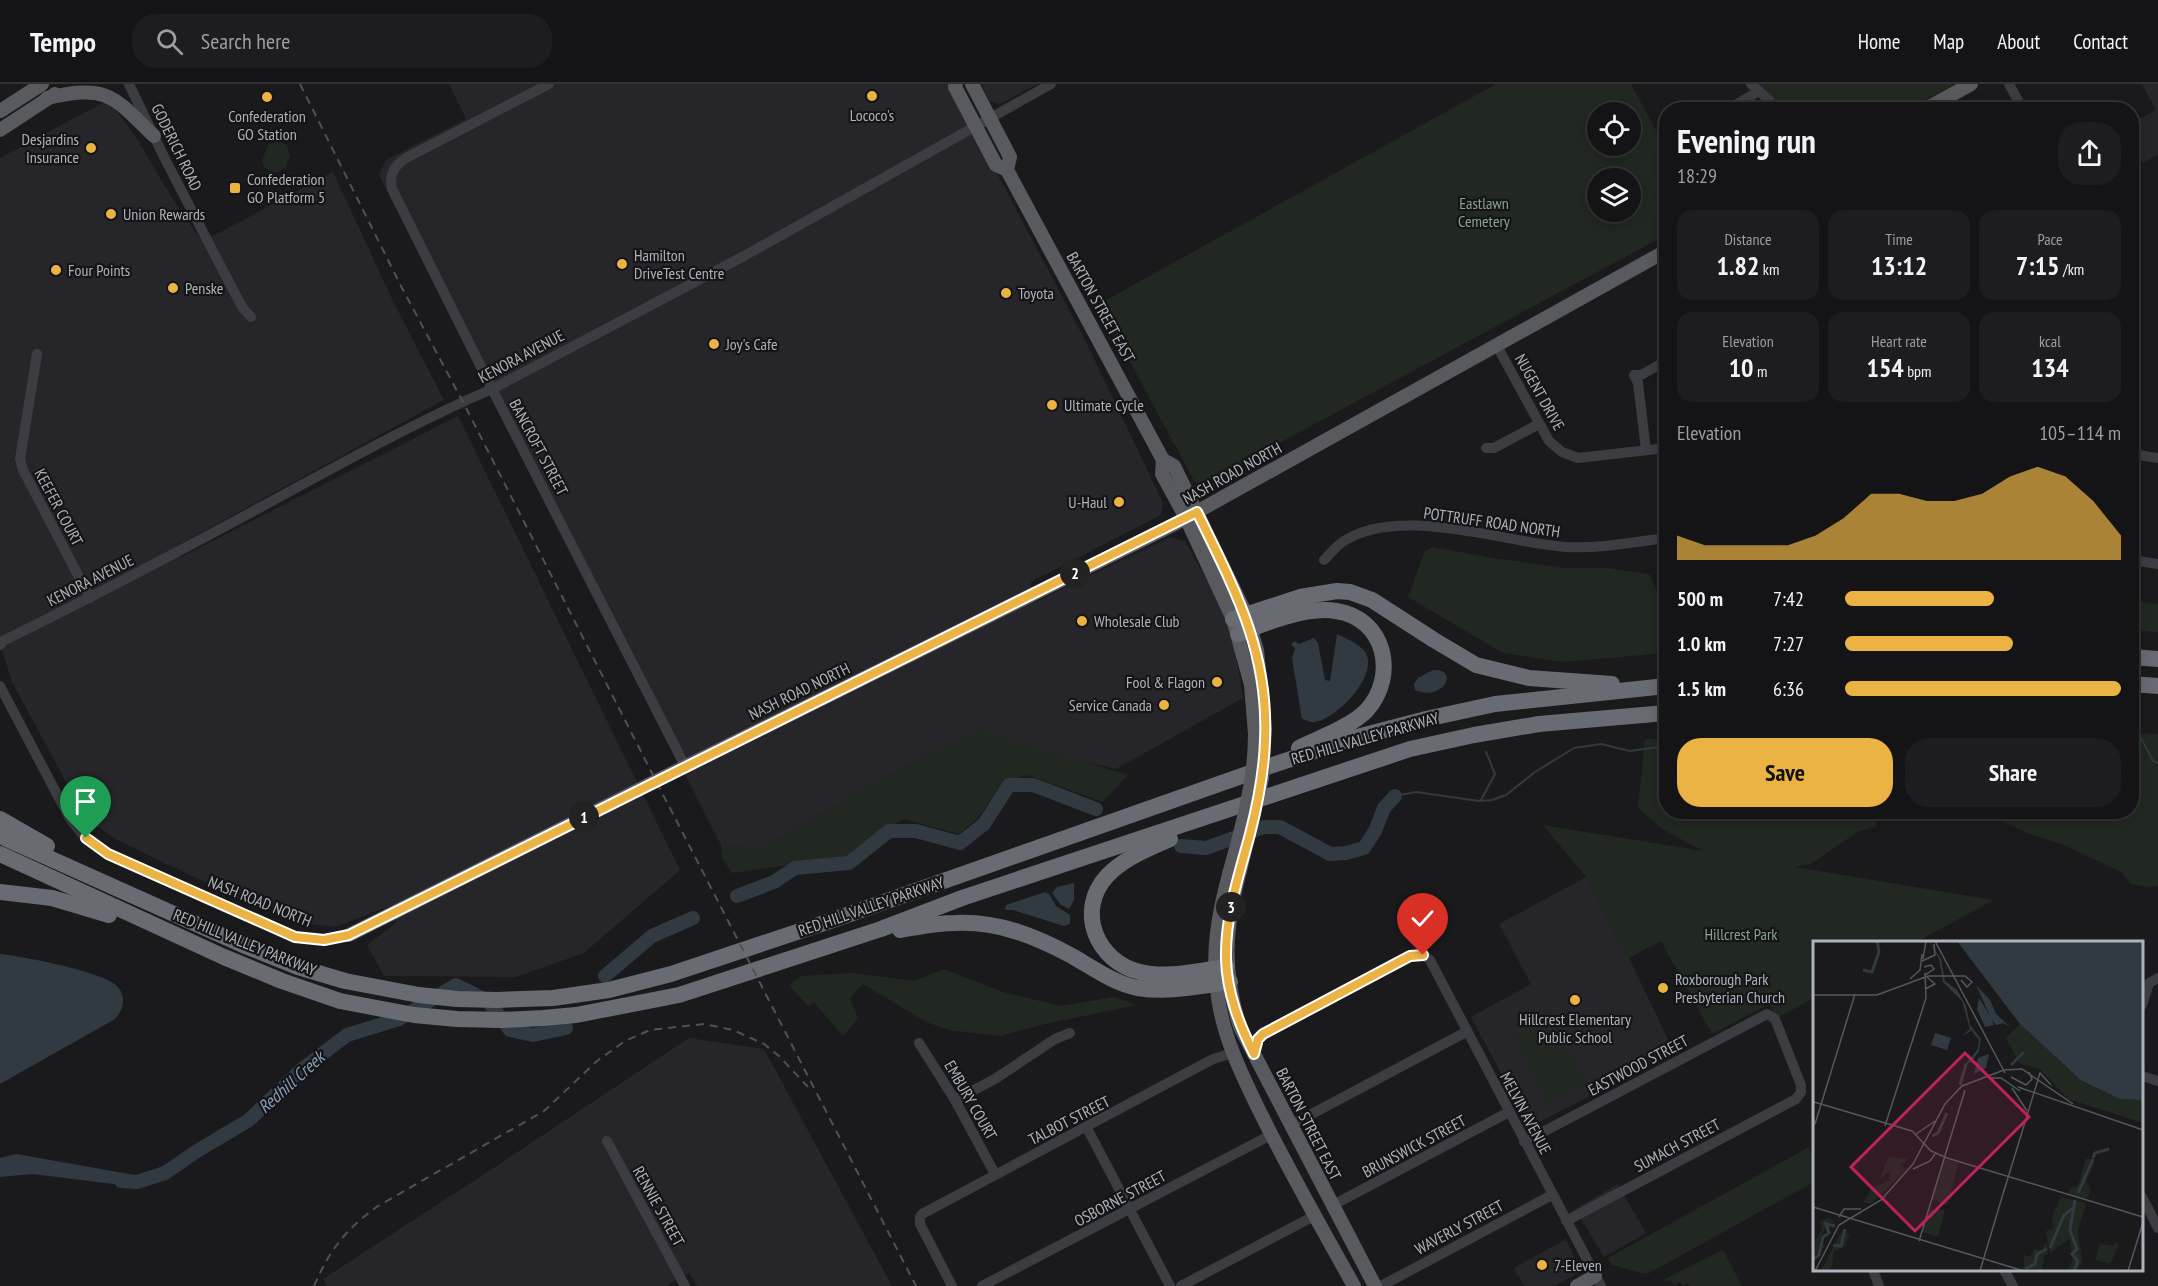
<!DOCTYPE html>
<meta charset="utf-8">
<style>
body{margin:0;font-family:"PT Sans Narrow",sans-serif;background:#1d1d1f;color:#f1f3f6;height:100vh;display:flex;flex-direction:column;font-size:22px;white-space:nowrap}
*{box-sizing:border-box;margin:0}
p{font-size:20px;color:#9d9ea1}
.icon{flex:none;width:33px;height:33px;fill:none;stroke:currentColor;stroke-width:2;stroke-linecap:round;stroke-linejoin:round}
.map{position:relative;flex:1;overflow:hidden}
.panel{position:absolute;left:1659px;top:18px;width:480px;height:717px;display:flex;flex-direction:column;background:#141416;border-radius:24px;box-shadow:0 3px 15px #0003,0 0 0 2px #333335}
.panel>*{flex:none}
.controls{position:absolute;left:1587px;top:18px;display:grid;gap:12px}
.controls a{display:grid;place-items:center;width:54px;height:54px;border-radius:50%;background:#141416;box-shadow:0 3px 15px #0003,0 0 0 2px #333335;font-size:30px}
.pin{position:absolute;display:grid;place-items:center;width:51px;height:51px;color:#fff;margin:-62px -26px;border-radius:50% 50% 50% 0;rotate:-45deg;box-shadow:0 0 6px #0007}
.pin .icon{rotate:45deg}
.km{position:absolute;width:30px;height:30px;margin:-15px;border-radius:50%;background:#222;color:#fff;font-size:16px;line-height:30px;text-align:center}
.round{display:grid;place-items:center;flex:none;width:63px;height:63px;border-radius:24px;background:#1d1d1f}
.head{display:flex;align-items:center;justify-content:space-between;height:102px;padding:0 18px}
h1{font-size:33px;font-weight:800;line-height:45px}
.stats{display:grid;grid-template-columns:repeat(3,1fr);gap:9px;height:102px;padding:6px 18px}
.stats div{display:grid;align-content:center;border-radius:15px;background:#1d1d1f;text-align:center}
.stats b{font-size:26px;font-weight:800}
.stats small{font-size:16px;font-weight:400}
.stats p{font-size:16px}
.chart{height:168px;padding:12px 18px}
.chart p{display:flex;justify-content:space-between}
.chart svg{width:100%;height:108px;margin-top:6px;fill:#ebb244;opacity:.7}
.cta{display:flex;gap:12px;margin-top:auto;padding:12px 18px}
.cta a{flex:1;height:69px;border-radius:24px;background:#ebb244;color:#111;font-size:24px;font-weight:800;line-height:69px;text-align:center}
.cta a+a{background:#1d1d1f;color:#f1f3f6}
ul{padding:0 18px;list-style:none;font-size:20px}
li{display:grid;grid-template-columns:96px 72px 1fr;align-items:center;height:45px}
li i{height:15px;border-radius:8px;background:#ebb244}
header{display:flex;align-items:center;gap:36px;box-sizing:border-box;height:84px;padding:0 30px;background:#141416;border-bottom:2px solid #333335}
header strong{font-size:28px}
nav{display:flex;gap:33px;margin-inline-start:auto;font-size:21px}
.search{width:420px;height:54px;background:#1d1d1f;display:flex;align-items:center;gap:15px;box-sizing:border-box;padding:0 21px;border-radius:24px;color:#9d9ea1;font-size:22px}
.map>svg:first-child{display:block}
.built{fill:#26262a}
.green{fill:#202821;fill-rule:evenodd}
.water{fill:#313a41}
.lines{fill:none;stroke-linecap:round;stroke-linejoin:round}
.stream{stroke:#313a41;stroke-width:2}
.river{stroke:#313a41;stroke-width:14}
.minor{stroke:#3c3d42;stroke-width:10}
.major{stroke:#585a60;stroke-width:14}
.highway{stroke:#686b72;stroke-width:16}
.rail{stroke:#4f5156;stroke-width:2;stroke-dasharray:8 6;stroke-linecap:butt}
.major-bridge{stroke:#585a60;stroke-width:14}
.route-casing{stroke:#fff;stroke-width:12}
.route{stroke:#ebb244;stroke-width:8}
.poi-dot{fill:#ebb244;stroke:#151518;stroke-width:2}
.labels{text-anchor:middle;dominant-baseline:central;stroke-width:4.5;stroke-linejoin:round;paint-order:stroke}
.poi-label{font-size:16px;fill:#aeb2bb;stroke:#151518;text-anchor:start}
.street-label{font-size:16px;fill:#aeb2bb;stroke:#151518}
.park-label{font-size:16px;fill:#86a588;stroke:#151518}
.water-label{font-size:18px;font-style:italic;fill:#879fb4;stroke:#151518}
.inset-river{fill:none;stroke:#313a41;stroke-width:3}
.inset-road{fill:none;stroke:#55575c;stroke-width:1.5}
.view{fill:#c12060;fill-opacity:0.15;stroke:#c12060;stroke-width:3}
.inset-edge{fill:none;stroke:#aeb2bb;stroke-width:3}
</style>
<header>
<strong>Tempo</strong>
<div class="search"><svg class="icon" aria-label="search" viewBox="0 0 24 24"><circle cx="10" cy="10" r="6"/><path d="M15 15l6 6"/></svg>Search here</div>
<nav><a>Home</a><a>Map</a><a>About</a><a>Contact</a></nav>
</header>
<div class="map">
<svg width="2158" height="1202" viewBox="0 0 2158 1202">
<rect width="100%" height="100%" fill="#1a1a1d"/>
<g class="built">
<path d="M449,0h501l136,258 77,161 -2,12 -130,67 2,21 137,-66 15,4 34,60 15,41 9,56 -127,71 -40,-9 -144,-9 -172,98 -39,-4 -342,-670 7,-15 80,-41z"/>
<path d="M981,0h57l-38,20 -11,-3z"/>
<path d="M2142,0h16v71l-16,8 -10,-22v-18l24,-13z"/>
<path d="M108,16l26,34 38,64 29,42 18,-7 114,-61 60,129 51,99 -269,147 6,10 277,-141 222,454 -96,83 -68,24 -132,-1 -17,-31 29,-22 -4,-18 -56,22 -37,-4 -31,-17 -24,-5 -125,-60 -33,-22 -74,-137 -12,-39v-485z"/>
<path d="M1586,793l43,81 45,94 -144,75 -59,-110 60,-33 -32,-60z"/>
<path d="M689,954l75,11 128,237h-195l-8,-13 -23,13h-339l-4,-7 169,-110z"/>
<path d="M1618,1100l28,49 -42,24 -29,-48z"/>
<path d="M1566,1155l15,33 -27,14h-30l-10,-18z"/>
</g>
<g class="green">
<path d="M1496,0h135l35,64v87l-465,250 -7,-4 -95,-177zM1598,28h32v34h-32zM1598,94h32v34h-32z"/>
<path d="M1759,0h196l-48,26 -127,-1z"/>
<path d="M278,56l9,5 3,11 -5,12 -10,5 -10,-5 -3,-7 6,-16z"/>
<path d="M1433,463l59,11 74,10h40l43,6 17,37v42l-103,9 -60,-9 -95,-56 17,-46z"/>
<path d="M2132,512l12,6 14,2v28l-26,-2z"/>
<path d="M978,645l150,46 -25,27 -76,-27 -25,8 -24,35 -19,16 -55,-15 -24,12 -34,26 -114,16 -10,-15 -1,-13 39,4 172,-98z"/>
<path d="M2132,649l26,1v152l-9,1 -18,-3 -10,-12 -59,-28 -33,-10 -35,-17 -38,-5h176z"/>
<path d="M1645,655h21v73h222l-12,5v10l-17,4 -48,33 -16,3 199,33 -78,42h-102v56l-37,20 -8,-14 -57,30 -51,-93 -32,17 -43,-81 -43,-52 160,26 -41,-22 -24,-21z"/>
<path d="M944,885l59,23 58,14 53,-9 23,8 -92,19 -45,12 -51,-6 -23,-8 -63,-38 -13,14 8,20 -15,18 -29,-34 -5,5 -20,-22 13,-9 49,-3 63,8z"/>
<path d="M1551,931l37,69 -39,21 -37,-69z"/>
<path d="M1809,1063l5,13v22l-165,91h-8l-29,-8 -4,-7z"/>
<path d="M1723,1166l19,36h-53l-1,-3 -5,3 -3,-4 -6,3 -3,-5 -5,2 -1,-3z"/>
</g>
<g class="water">
<path d="M1337,550c10,5 21,9 28,18 15,22 -28,67 -50,70 -4,1 -9,-2 -13,-3l-10,-61 3,-10 -4,-3 3,-4 5,3 15,-6 4,5 7,37 5,1z"/>
<path d="M1433,586c26,-2 12,32 -18,20l-1,-6 4,-6z"/>
<path d="M1074,799v17l-5,9 -8,-4 -9,-12 5,-6z"/>
<path d="M1045,808l4,2 7,12 14,9v9l-6,2 -51,-16h-8l1,-5z"/>
<path d="M0,870c23,2 96,17 113,29 14,9 12,25 2,36l-115,65z"/>
<path d="M16,1070l119,21 3,12 -105,-13 -33,3v-19z"/>
</g>
<g class="lines">
<g class="stream">
<path d="M2132,652l9,2 12,23 5,2"/>
<path d="M1395,712l21,-4 63,9 13,-1 14,-5 29,-23 39,-24 27,-4 29,7 36,-5"/>
<path d="M1481,716l14,-26 -9,-22"/>
</g>
<g class="river">
<path d="M1181,762l25,2 58,-21h16l50,27 16,-1 18,-5 11,-17 9,-23 11,-12"/>
<path d="M737,812l37,-14 21,-14 54,-5 40,-32h27l44,12 24,-19 25,-39h24l63,24"/>
<path d="M605,892l47,-40 41,-18"/>
<path d="M121,1097l16,1 28,-9 32,-22 52,-31 52,-50 46,-35 52,-16 57,-34 32,16 22,29 23,5 33,-7"/>
</g>
<g class="minor">
<path d="M129,0l36,75 77,148 9,10"/>
<path d="M549,0l-143,74c-12,8 -17,16 -14,31l100,200 193,377"/>
<path d="M1751,0l19,17 4,9"/>
<path d="M2009,0l14,26"/>
<path d="M1727,26l32,-19"/>
<path d="M1497,262l52,95 13,11 16,6 88,-10"/>
<path d="M37,270l-17,105 3,11 67,128"/>
<path d="M1486,364h8l45,-24"/>
<path d="M1646,366l-8,-67 -4,-8h7l25,-14"/>
<path d="M2132,370l26,4"/>
<path d="M1324,476c7,-7 13,-15 20,-19 56,-36 158,1 222,6 33,2 68,-5 100,-9"/>
<path d="M2132,476l26,4"/>
<path d="M0,561l3,-4c87,-43 173,-88 258,-134 76,-41 152,-84 231,-118l252,-133 307,-172"/>
<path d="M0,602l70,133 16,20 22,15 187,83 29,3 25,-5"/>
<path d="M2142,921l7,-22 9,-5"/>
<path d="M919,959l36,57 40,74"/>
<path d="M1254,970l4,-15 5,-5 147,-78 13,-1 7,5 171,326"/>
<path d="M2142,992l16,5"/>
<path d="M955,1016l40,-21 60,-40 15,-6"/>
<path d="M1291,1041l175,-93"/>
<path d="M1087,1044l83,158"/>
<path d="M607,1057l78,145"/>
<path d="M1524,1058l243,-128 8,5 26,66v7l-5,7 -230,122"/>
<path d="M2142,1113l16,31"/>
<path d="M1333,1121l176,-93"/>
<path d="M1873,1186l6,16"/>
<path d="M2004,1186l9,16"/>
<path d="M952,1202l-32,-62v-7l2,-3 291,-155 20,-6"/>
<path d="M982,1202l289,-151"/>
<path d="M1181,1202l133,-70"/>
<path d="M1381,1202l171,-91"/>
</g>
<g class="major">
<path d="M956,0l-1,3 41,78 11,5 156,290 11,6 72,148 11,36 8,79"/>
<path d="M972,0l38,73 -3,13"/>
<path d="M47,14c61,-14 66,-2 107,38"/>
<path d="M1924,26l47,-26"/>
<path d="M0,27l42,-27"/>
<path d="M0,46l55,-36"/>
<path d="M1163,376l-1,14 24,44 47,101 18,66 4,49"/>
<path d="M1240,787c-15,57 -18,99 0,156l135,259"/>
<path d="M1229,790c-11,41 -18,81 -11,123 5,39 23,76 40,111 30,61 63,119 96,178"/>
<path d="M349,851l313,-157 513,-254 491,-273"/>
<path d="M1577,1202l18,-10"/>
</g>
<g class="highway">
<path d="M1233,535l67,-22 37,-6 13,1 22,8 62,40 42,25 53,13 83,6"/>
<path d="M1238,550c27,-11 69,-28 98,-23 49,7 62,64 31,99 -15,16 -48,28 -68,38"/>
<path d="M2132,573l26,2"/>
<path d="M2132,600l26,2"/>
<path d="M0,735l47,27"/>
<path d="M0,752l243,109 55,22 47,14 74,14 38,4 40,1 56,-2 56,-8 62,-16 162,-54 437,-154 87,-29 69,-18 69,-15 171,-18"/>
<path d="M1170,755c-22,10 -46,19 -63,37 -32,35 -10,86 33,96 27,7 60,-2 87,-5"/>
<path d="M0,770l224,103 58,24 58,20 74,14 43,4 45,1 41,-2 33,-3 103,-20 202,-66 81,-31 448,-149 64,-14 65,-11 127,-11"/>
<path d="M0,808l52,6 57,17"/>
<path d="M900,846c18,-3 36,-7 55,-7 43,-2 80,13 117,33 21,12 43,28 66,32 29,5 63,-2 92,-6"/>
</g>
<g class="rail">
<path d="M300,0l102,204 61,114 193,379 260,505"/>
<path d="M314,1202c16,-37 32,-57 64,-80l166,-95 53,-50 28,-20 25,-11 54,-6 29,6 31,14 15,12 29,31"/>
</g>
<g class="major-bridge">
<path d="M1240,787l22,-92 3,-50"/>
<path d="M1229,790c13,-46 26,-92 26,-140"/>
</g>
</g>
<g class="lines">
<defs>
<path id="route" d="M86,754l22,16 187,83 29,3 25,-5 848,-423c37,76 72,139 68,228 -1,32 -7,63 -15,94 -11,41 -25,82 -24,125 1,34 13,65 28,95l4,-15 5,-5 147,-78 13,-1"/>
</defs>
<use href="#route" class="route-casing"/>
<use href="#route" class="route"/>
</g>
<g class="poi-dot">
<circle cx="872" cy="12" r="6"/>
<circle cx="267" cy="13" r="6"/>
<circle cx="91" cy="64" r="6"/>
<rect x="229" y="98" width="12" height="12" rx="3"/>
<circle cx="111" cy="130" r="6"/>
<circle cx="622" cy="180" r="6"/>
<circle cx="56" cy="186" r="6"/>
<circle cx="173" cy="204" r="6"/>
<circle cx="1006" cy="209" r="6"/>
<circle cx="714" cy="260" r="6"/>
<circle cx="1052" cy="321" r="6"/>
<circle cx="1119" cy="418" r="6"/>
<circle cx="1082" cy="537" r="6"/>
<circle cx="1217" cy="598" r="6"/>
<circle cx="1164" cy="621" r="6"/>
<circle cx="1663" cy="904" r="6"/>
<circle cx="1575" cy="916" r="6"/>
<circle cx="1542" cy="1181" r="6"/>
</g>
<g class="labels">
<g class="poi-label">
<text x="872" y="31" text-anchor="middle">Lococo's</text>
<text x="267" y="32" text-anchor="middle">Confederation<tspan x="267" dy="18">GO Station</tspan></text>
<text x="79" y="55" text-anchor="end">Desjardins<tspan x="79" dy="18">Insurance</tspan></text>
<text x="247" y="95">Confederation<tspan x="247" dy="18">GO Platform 5</tspan></text>
<text x="123" y="130">Union Rewards</text>
<text x="634" y="171">Hamilton<tspan x="634" dy="18">DriveTest Centre</tspan></text>
<text x="68" y="186">Four Points</text>
<text x="185" y="204">Penske</text>
<text x="1018" y="209">Toyota</text>
<text x="726" y="260">Joy's Cafe</text>
<text x="1064" y="321">Ultimate Cycle</text>
<text x="1107" y="418" text-anchor="end">U-Haul</text>
<text x="1094" y="537">Wholesale Club</text>
<text x="1205" y="598" text-anchor="end">Fool &amp; Flagon</text>
<text x="1152" y="621" text-anchor="end">Service Canada</text>
<text x="1675" y="895">Roxborough Park<tspan x="1675" dy="18">Presbyterian Church</tspan></text>
<text x="1575" y="935" text-anchor="middle">Hillcrest Elementary<tspan x="1575" dy="18">Public School</tspan></text>
<text x="1554" y="1181">7-Eleven</text>
</g>
<g class="street-label">
<text transform="translate(177 63) rotate(64)">GODERICH ROAD</text>
<text transform="translate(1101 223) rotate(61)">BARTON STREET EAST</text>
<text transform="translate(521 272) rotate(-28)">KENORA AVENUE</text>
<text transform="translate(1540 308) rotate(61)">NUGENT DRIVE</text>
<text transform="translate(539 363) rotate(62)">BANCROFT STREET</text>
<text transform="translate(1232 389) rotate(-29)">NASH ROAD NORTH</text>
<text transform="translate(59 423) rotate(62)">KEEFER COURT</text>
<text transform="translate(1492 438) rotate(8)">POTTRUFF ROAD NORTH</text>
<text transform="translate(90 496) rotate(-27)">KENORA AVENUE</text>
<text transform="translate(799 607) rotate(-26)">NASH ROAD NORTH</text>
<text transform="translate(1365 654) rotate(-16)">RED HILL VALLEY PARKWAY</text>
<text transform="translate(260 817) rotate(22)">NASH ROAD NORTH</text>
<text transform="translate(871 822) rotate(-19)">RED HILL VALLEY PARKWAY</text>
<text transform="translate(245 858) rotate(22)">RED HILL VALLEY PARKWAY</text>
<text transform="translate(1638 981) rotate(-28)">EASTWOOD STREET</text>
<text transform="translate(971 1016) rotate(60)">EMBURY COURT</text>
<text transform="translate(1526 1029) rotate(62)">MELVIN AVENUE</text>
<text transform="translate(1069 1036) rotate(-27)">TALBOT STREET</text>
<text transform="translate(1309 1040) rotate(63)">BARTON STREET EAST</text>
<text transform="translate(1677 1061) rotate(-28)">SUMACH STREET</text>
<text transform="translate(1414 1062) rotate(-28)">BRUNSWICK STREET</text>
<text transform="translate(1120 1114) rotate(-28)">OSBORNE STREET</text>
<text transform="translate(659 1122) rotate(61)">RENNIE STREET</text>
<text transform="translate(1459 1143) rotate(-28)">WAVERLY STREET</text>
</g>
<g class="park-label">
<text x="1484" y="119">Eastlawn<tspan x="1484" dy="18">Cemetery</tspan></text>
<text x="1741" y="850">Hillcrest Park</text>
</g>
<g class="water-label">
<text transform="translate(291 998) rotate(-42)">Redhill Creek</text>
</g>
</g>
<g transform="translate(1813 857)">
<rect width="330" height="330" fill="#1a1a1d"/>
<path d="M207,83l65,59 35,16 23,1v23l-75,-24 -28,-30 -20,-5 -14,-26zM75,216l20,2 -8,6 7,4 -35,34h-9l9,-15 18,-8 1,-9 -11,8zM273,217l9,3 -9,20 5,9 -4,9 -19,-5 3,-7 7,-1zM131,218l15,4 -12,42 -15,-5zM248,256l25,6 -8,27 4,34 -6,7h-9l6,-12 -4,-20 -19,14 -4,-22 7,-2 -1,-12zM116,268l16,1 -7,27 -16,-5zM15,277l7,4 -8,1 -8,19 6,4 -12,12v-13l9,-16 -2,-7zM28,291l9,2 -6,13 -10,4 -2,14 -4,6h-7zM234,301l1,13h-4l-2,15 -23,-2 5,-2v-11l6,2 4,-8 7,1zM302,301l4,3 -9,19 -15,-4 5,-16 13,2z" fill="#202821"/>
<path d="M116,0l12,18 4,22 12,9 9,16 4,19 11,14 -2,12 -7,10 -8,5 14,-17 1,-9 -8,-10 -2,2 -7,4 8,-7 -8,-28 -19,-19 -4,-23zM144,0h186v159l-23,-1 -38,-18 -62,-57zM163,44l14,15 6,14 13,12 -6,-3 -7,2 -4,-5 2,5 -9,2 -8,-18 2,-11 11,18zM122,92l16,5 -4,12 -16,-5zM176,113l-3,14 -12,6 4,-16z" fill="#313a41"/>
<path class="inset-river" d="M50,29l9,2 7,-20 -2,-11M198,124l13,-13M147,144l6,-21M119,195l6,-3 9,-20M280,217l2,-5 14,-4M265,252l15,-34M20,304l8,1 4,-17M237,307l14,-33 9,-7M0,319l6,-5 4,-18 6,-4 -3,-9 9,2M212,328l10,-5 2,-10 10,-5M261,330l4,-10 -6,-7 5,-5 -7,-19 5,-30"/>
<path class="inset-road" d="M122,0l70,132M110,18l3,-18M109,20l13,-6 -1,-11M111,26l7,-2 3,4 -9,6M97,38l10,-9 2,-16M112,48l10,-5 -8,-7M0,54h64l51,-19h37l7,6 -5,5 -6,-7M198,136l15,8 6,-6 -3,-7M177,137h11l19,13M205,146l125,43M199,147l15,23M1,161l98,29 19,20 16,7 196,59M2,183l40,-130M72,185l41,-128 -1,-25M103,193l19,-13M100,228l17,-8 5,-7M191,250l36,-118 11,12M0,266l211,64M26,276l5,-8h17M106,300l46,-151M2,330l24,-46 42,-25 32,-36 32,-60 17,-18 42,-16 18,-1 51,35M167,330l25,-84M315,330l15,-49"/>
<path class="view" d="M152,112l64,64 -114,114 -64,-64z"/>
<rect width="330" height="330" class="inset-edge"/>
</g>
</svg>
<div class="controls">
<a><svg class="icon" aria-label="locate" viewBox="0 0 24 24"><circle cx="12" cy="12" r="6"/><path d="M12 2v4M12 18v4M2 12h4M18 12h4"/></svg></a>
<a><svg class="icon" aria-label="layers" viewBox="0 0 24 24"><path d="M12 4l9 5-9 5-9-5zM3 14l9 5 9-5"/></svg></a>
</div>
<div class="pin" style="left:86px;top:754px;background:#1e9e55"><svg class="icon" aria-label="arrive" viewBox="0 0 24 24"><path d="M6 21V4h12l-3 4 3 4H6"/></svg></div>
<div class="pin" style="left:1423px;top:871px;background:#d93025"><svg class="icon" aria-label="check" viewBox="0 0 24 24"><path d="M5 12l5 5 9-10"/></svg></div>
<b class="km" style="left:584px;top:733px">1</b>
<b class="km" style="left:1075px;top:489px">2</b>
<b class="km" style="left:1231px;top:823px">3</b>
<section class="panel">
<div class="head"><div><h1>Evening run</h1><p>18:29</p></div><a class="round"><svg class="icon" aria-label="share" viewBox="0 0 24 24"><path d="M12 15V3M7 8l5-5 5 5M5 13v7h14v-7"/></svg></a></div>
<div class="stats">
<div><p>Distance</p><b>1.82<small> km</small></b></div>
<div><p>Time</p><b>13:12</b></div>
<div><p>Pace</p><b>7:15<small> /km</small></b></div>
</div>
<div class="stats">
<div><p>Elevation</p><b>10<small> m</small></b></div>
<div><p>Heart rate</p><b>154<small> bpm</small></b></div>
<div><p>kcal</p><b>134</b></div>
</div>
<div class="chart"><p><span>Elevation</span>105–114 m</p>
<svg viewBox="0 0 160 44" preserveAspectRatio="none"><path d="M0 44V34L10 38L20 38L30 38L40 38L50 34L60 27L70 17L80 17L90 20L100 20L110 17L120 10L130 6L140 10L150 20L160 34V44z"/></svg>
</div>
<ul>
<li><b>500 m</b>7:42<i style="width:54%"></i></li>
<li><b>1.0 km</b>7:27<i style="width:61%"></i></li>
<li><b>1.5 km</b>6:36<i style="width:100%"></i></li>
</ul>
<div class="cta"><a>Save</a><a>Share</a></div>
</section>
</div>
